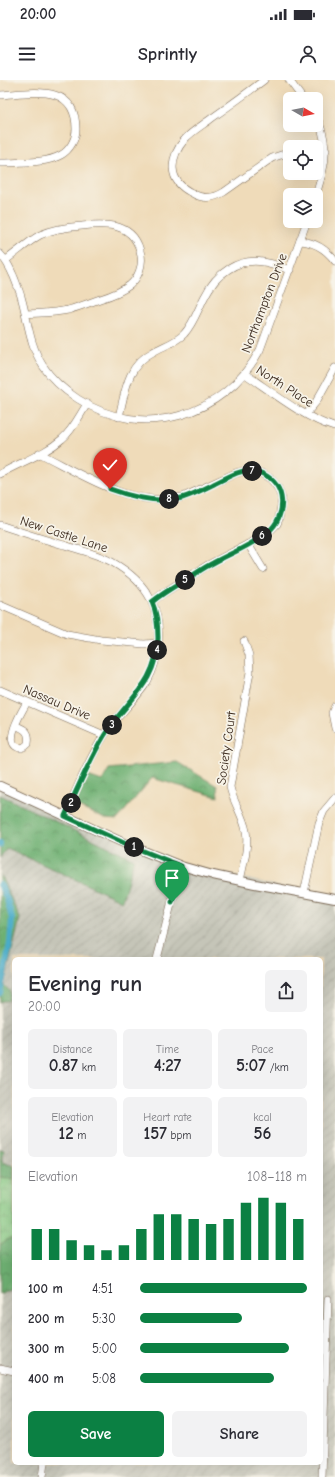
<!DOCTYPE html>
<meta charset="utf-8">
<style>
body{margin:0;font-family:"Comic Neue",sans-serif;background:#f2f2f3;color:#2b2b33;height:100vh;display:flex;flex-direction:column;font-size:15px;white-space:nowrap}
*{box-sizing:border-box;margin:0}
p{font-size:13px;color:#7c7c81}
.icon{flex:none;width:22px;height:22px;fill:none;stroke:currentColor;stroke-width:2;stroke-linecap:round;stroke-linejoin:round}
.map{position:relative;flex:1;overflow:hidden}
.sheet{position:absolute;left:12px;top:877px;width:311px;height:508px;display:flex;flex-direction:column;background:#fff;border-radius:6px;box-shadow:0 4px 16px #0002}
.sheet>*{flex:none}
.needle{width:26px;rotate:99deg}
.controls{position:absolute;left:283px;top:12px;display:grid;gap:8px}
.controls a{display:grid;place-items:center;width:40px;height:40px;border-radius:6px;background:#fff;box-shadow:0 4px 16px #0002;font-size:20px}
.pin{position:absolute;display:grid;place-items:center;width:34px;height:34px;color:#fff;margin:-41px -17px;border-radius:50% 50% 50% 0;rotate:-45deg;box-shadow:0 0 4px #0007}
.pin .icon{rotate:45deg}
.km{position:absolute;width:20px;height:20px;margin:-10px;border-radius:50%;background:#222;color:#fff;font-size:11px;line-height:20px;text-align:center}
.round{display:grid;place-items:center;flex:none;width:42px;height:42px;border-radius:6px;background:#f2f2f3}
.overview{display:flex;align-items:center;justify-content:space-between;height:68px;padding:0 16px}
h1{font-size:22px;font-weight:800;line-height:30px}
.metrics{display:grid;grid-template-columns:repeat(3,1fr);gap:6px;height:68px;padding:4px 16px}
.metrics div{display:grid;align-content:center;border-radius:6px;background:#f2f2f3;text-align:center}
.metrics b{font-size:17px;font-weight:800}
.metrics small{font-size:11px;font-weight:400}
.metrics p{font-size:11px}
.chart{height:112px;padding:8px 16px}
.chart p{display:flex;justify-content:space-between}
.chart svg{width:100%;height:72px;margin-top:4px;stroke:#0b8043;stroke-width:6}
.action{display:flex;gap:8px;margin-top:auto;padding:8px 16px}
.action a{flex:1;height:46px;border-radius:6px;background:#0b8043;color:#fff;font-size:16px;font-weight:800;line-height:46px;text-align:center}
.action a+a{background:#f2f2f3;color:#2b2b33}
ul{padding:0 16px;list-style:none;font-size:13px}
li{display:grid;grid-template-columns:64px 48px 1fr;align-items:center;height:30px}
li i{height:10px;border-radius:5px;background:#0b8043}
.status{display:flex;justify-content:space-between;align-items:center;height:28px;padding:0 20px;background:#fff;direction:ltr}
.status svg{height:11px;fill:currentColor}
header{display:flex;justify-content:space-between;align-items:center;height:52px;padding:0 16px;background:#fff;font-size:18px;font-weight:800}
.map>svg:first-child{display:block}
.industrial{fill:url(#industrial-furrows);fill-rule:evenodd}
.forest{fill:url(#forest-crowns);stroke:#546d48}
.wetland{fill:url(#wetland-marsh);stroke:#627b52}
.lines{fill:none;stroke-linecap:round;stroke-linejoin:round}
.canal{stroke:#49acc9;stroke-width:6}
.minor-casing{stroke:#7a6854;stroke-width:8}
.major-casing{stroke:#7a6854;stroke-width:10}
.minor{stroke:#fff;stroke-width:7}
.major{stroke:#fff;stroke-width:8}
.route-casing{stroke:#fff;stroke-width:8}
.route{stroke:#0b8043;stroke-width:5}
.labels{text-anchor:middle;dominant-baseline:central;stroke-width:3.5;stroke-linejoin:round;paint-order:stroke}
.street-label{font-size:13px;fill:#3b2a1e;stroke:#f7f3e8}
</style>
<div class="status"><b>20:00</b><svg viewBox="0 0 49 12"><path d="M0 12V9h3v3zM5 12V6h3v6zM10 12V3h3v9zM15 12V0h3v12zM26 1h20v11H26zM47 4h2v5h-2z"/></svg></div>
<header><svg class="icon" aria-label="menu" viewBox="0 0 24 24"><path d="M4 6h16M4 12h16M4 18h16"/></svg>Sprintly<svg class="icon" aria-label="person" viewBox="0 0 24 24"><circle cx="12" cy="8" r="4"/><path d="M4 21q1-7 8-7t8 7"/></svg></header>
<div class="map">
<svg width="335" height="1397" viewBox="0 0 335 1397">
<defs>
<pattern id="industrial-furrows" width="10" height="10" patternUnits="userSpaceOnUse"><rect width="10" height="10" fill="#c5c5b8"/><path d="M-1 1l2-2M0 10L10 0M9 11l2-2" fill="none" stroke="#aaa99e"/></pattern>
<pattern id="forest-crowns" width="20" height="18" patternUnits="userSpaceOnUse"><rect width="20" height="18" fill="#6eb072"/><path d="M2 6a3 3 0 1 1 6 0M12 15a3 3 0 1 1 6 0" fill="none" stroke="#5c8f5d"/></pattern>
<pattern id="wetland-marsh" width="20" height="14" patternUnits="userSpaceOnUse"><rect width="20" height="14" fill="#89cc85"/><path d="M1 5h8M5 5V1M11 12h8M15 12V8" fill="none" stroke="#77af72"/></pattern>
</defs>
<rect width="100%" height="100%" fill="#f7f3e8"/>
<filter id="ink" filterUnits="userSpaceOnUse"><feTurbulence type="fractalNoise" baseFrequency=".025" numOctaves="2"/><feDisplacementMap in="SourceGraphic" scale="8" xChannelSelector="R" yChannelSelector="G"/><feConvolveMatrix kernelMatrix="1 2 1 2 8 2 1 2 1" color-interpolation-filters="sRGB"/></filter>
<filter id="wash" filterUnits="userSpaceOnUse"><feTurbulence type="fractalNoise" baseFrequency=".012" numOctaves="4" result="noise"/><feDisplacementMap in="SourceGraphic" scale="16" xChannelSelector="R" yChannelSelector="G"/><feGaussianBlur stdDeviation="0.9" result="paint"/><feColorMatrix in="noise" values="0 0 0 0 0 0 0 0 0 0 0 0 0 0 0 0 0 1.4 0 .05"/><feComposite in="paint" operator="in"/></filter>
<g filter="url(#wash)">
<rect width="100%" height="100%" fill="#efdbb9"/>
<path class="industrial" d="M0,706l165,74 170,39v578h-335zM14,879h307v504h-307z"/>
<g class="forest">
<path d="M177,682l40,24 1,11 -66,-19 -35,42 -12,-1 -33,-15 13,-29 17,6 7,-12z"/>
<path d="M0,715l134,64 -12,42 -115,-53 -7,10z"/>
<path d="M0,794l20,44 -16,67 6,6 -2,10h-7l-1,2z"/>
<path d="M0,1069l4,1 -2,12 12,4v13l-14,-2z"/>
<path d="M14,1158v51h-5l-9,5v-49l6,-5z"/>
</g>
<path class="wetland" d="M0,1097l14,2v59l-8,2 -6,5z"/>
<g class="lines">
<g class="canal">
<path d="M0,765v-1"/>
<path d="M0,804l7,15 5,20 -2,24 -10,50"/>
</g>
</g>
</g>
<g filter="url(#ink)">
<g class="lines">
<defs>
<g id="minor">
<path d="M264,0c-17,13 -35,26 -52,38 -9,7 -20,13 -27,21 -16,19 -18,42 7,54 10,6 21,6 32,-1l48,-34 18,-6"/>
<path d="M289,0l14,19"/>
<path d="M0,15c31,-2 76,-13 76,34 0,10 -6,21 -15,26 -16,9 -43,7 -61,8"/>
<path d="M316,70h10"/>
<path d="M316,115c7,-24 13,-39 6,-64 -2,-5 -3,-10 -6,-14"/>
<path d="M300,161c15,1 26,8 35,20"/>
<path d="M0,174c7,7 10,14 14,23 3,8 6,15 8,23 6,22 8,46 21,66 9,14 21,24 35,33 65,42 146,18 182,-49l47,-129"/>
<path d="M6,180c11,-8 22,-18 34,-25 13,-6 28,-8 42,-9 26,-3 53,-3 59,29 2,11 -3,23 -11,30 -9,7 -20,11 -30,14 -11,4 -21,8 -32,11 -14,3 -28,3 -42,4"/>
<path d="M245,294c27,18 59,44 89,53"/>
<path d="M306,334l10,-12 19,-34"/>
<path d="M119,337c6,-25 8,-52 34,-65 10,-6 22,-9 31,-18 10,-11 14,-25 21,-38 11,-22 32,-38 58,-34 9,1 18,5 27,8"/>
<path d="M39,373c44,22 93,56 144,44l53,-24 12,-3 13,3 10,6 7,9 4,11 -3,20 -2,5 -8,8 -15,9 -46,24 -46,29 -10,8"/>
<path d="M0,394c20,-12 44,-19 62,-35 11,-9 17,-23 25,-35"/>
<path d="M0,445c21,7 42,14 64,20 16,5 33,9 48,17 16,9 31,22 39,38 12,24 9,59 -4,82 -12,19 -30,33 -42,52 -16,25 -28,54 -40,82"/>
<path d="M248,464l15,25"/>
<path d="M0,525l67,29 34,6 43,4 14,-1"/>
<path d="M0,610l104,45"/>
<path d="M335,626l-3,7 3,15"/>
<path d="M16,646c10,3 14,7 12,18 -3,3 -7,5 -11,3 -13,-7 5,-36 10,-45"/>
<path d="M240,801c3,-16 9,-34 6,-50 -3,-16 -13,-29 -16,-44l20,-115 -1,-17 -5,-14"/>
<path d="M304,813l15,-70 5,-12 11,-13"/>
<path d="M157,879l24,-93"/>
<path d="M0,1288l14,3"/>
<path d="M42,1397l2,-14"/>
<path d="M322,1397l6,-178"/>
</g>
<path id="major" d="M0,706l126,58 55,22 32,9 42,9 80,15"/>
</defs>
<use href="#minor" class="minor-casing"/>
<use href="#major" class="major-casing"/>
<use href="#minor" class="minor"/>
<use href="#major" class="major"/>
</g>
</g>
<g class="lines" filter="url(#ink)">
<defs>
<path id="route" d="M110,409c22,8 49,15 72,9 10,-3 20,-8 30,-13 11,-5 24,-14 37,-15 5,0 10,2 14,4 24,11 24,42 5,58 -15,13 -37,21 -55,31 -8,4 -15,9 -23,14 -13,8 -26,15 -38,25 5,11 6,25 6,36 -1,47 -32,62 -54,98 -15,25 -27,53 -39,80l61,28 55,22 -9,36"/>
</defs>
<use href="#route" class="route-casing"/>
<use href="#route" class="route"/>
</g>
<g class="labels">
<g class="street-label">
<text transform="translate(264 223) rotate(-69)">Northampton Drive</text>
<text transform="translate(285 306) rotate(33)">North Place</text>
<text transform="translate(64 454) rotate(18)">New Castle Lane</text>
<text transform="translate(57 622) rotate(23)">Nassau Drive</text>
<text transform="translate(226 668) rotate(-82)">Society Court</text>
</g>
</g>
</svg>
<div class="controls">
<a><svg class="needle" viewBox="-14 -14 28 28"><path d="M0-13l5 13h-10z" fill="#e53935"/><path d="M0 13l5-13h-10z" fill="#7c7c81"/></svg></a>
<a><svg class="icon" aria-label="locate" viewBox="0 0 24 24"><circle cx="12" cy="12" r="6"/><path d="M12 2v4M12 18v4M2 12h4M18 12h4"/></svg></a>
<a><svg class="icon" aria-label="layers" viewBox="0 0 24 24"><path d="M12 4l9 5-9 5-9-5zM3 14l9 5 9-5"/></svg></a>
</div>
<div class="pin" style="left:172px;top:822px;background:#1e9e55"><svg class="icon" aria-label="arrive" viewBox="0 0 24 24"><path d="M6 21V4h12l-3 4 3 4H6"/></svg></div>
<div class="pin" style="left:110px;top:409px;background:#d93025"><svg class="icon" aria-label="check" viewBox="0 0 24 24"><path d="M5 12l5 5 9-10"/></svg></div>
<b class="km" style="left:134px;top:767px">1</b>
<b class="km" style="left:71px;top:723px">2</b>
<b class="km" style="left:112px;top:645px">3</b>
<b class="km" style="left:157px;top:570px">4</b>
<b class="km" style="left:185px;top:500px">5</b>
<b class="km" style="left:262px;top:456px">6</b>
<b class="km" style="left:252px;top:391px">7</b>
<b class="km" style="left:169px;top:419px">8</b>
<section class="sheet">
<div class="overview"><div><h1>Evening run</h1><p>20:00</p></div><a class="round"><svg class="icon" aria-label="share" viewBox="0 0 24 24"><path d="M12 15V3M7 8l5-5 5 5M5 13v7h14v-7"/></svg></a></div>
<div class="metrics">
<div><p>Distance</p><b>0.87<small> km</small></b></div>
<div><p>Time</p><b>4:27</b></div>
<div><p>Pace</p><b>5:07<small> /km</small></b></div>
</div>
<div class="metrics">
<div><p>Elevation</p><b>12<small> m</small></b></div>
<div><p>Heart rate</p><b>157<small> bpm</small></b></div>
<div><p>kcal</p><b>56</b></div>
</div>
<div class="chart"><p><span>Elevation</span>108–118 m</p>
<svg viewBox="0 0 160 44" preserveAspectRatio="none"><path d="M5 44V25M15 44V25M25 44V32M35 44V35M45 44V38M55 44V35M65 44V25M75 44V16M85 44V16M95 44V19M105 44V22M115 44V19M125 44V9M135 44V6M145 44V9M155 44V19"/></svg>
</div>
<ul>
<li><b>100 m</b>4:51<i style="width:100%"></i></li>
<li><b>200 m</b>5:30<i style="width:61%"></i></li>
<li><b>300 m</b>5:00<i style="width:89%"></i></li>
<li><b>400 m</b>5:08<i style="width:80%"></i></li>
</ul>
<div class="action"><a>Save</a><a>Share</a></div>
</section>
</div>
